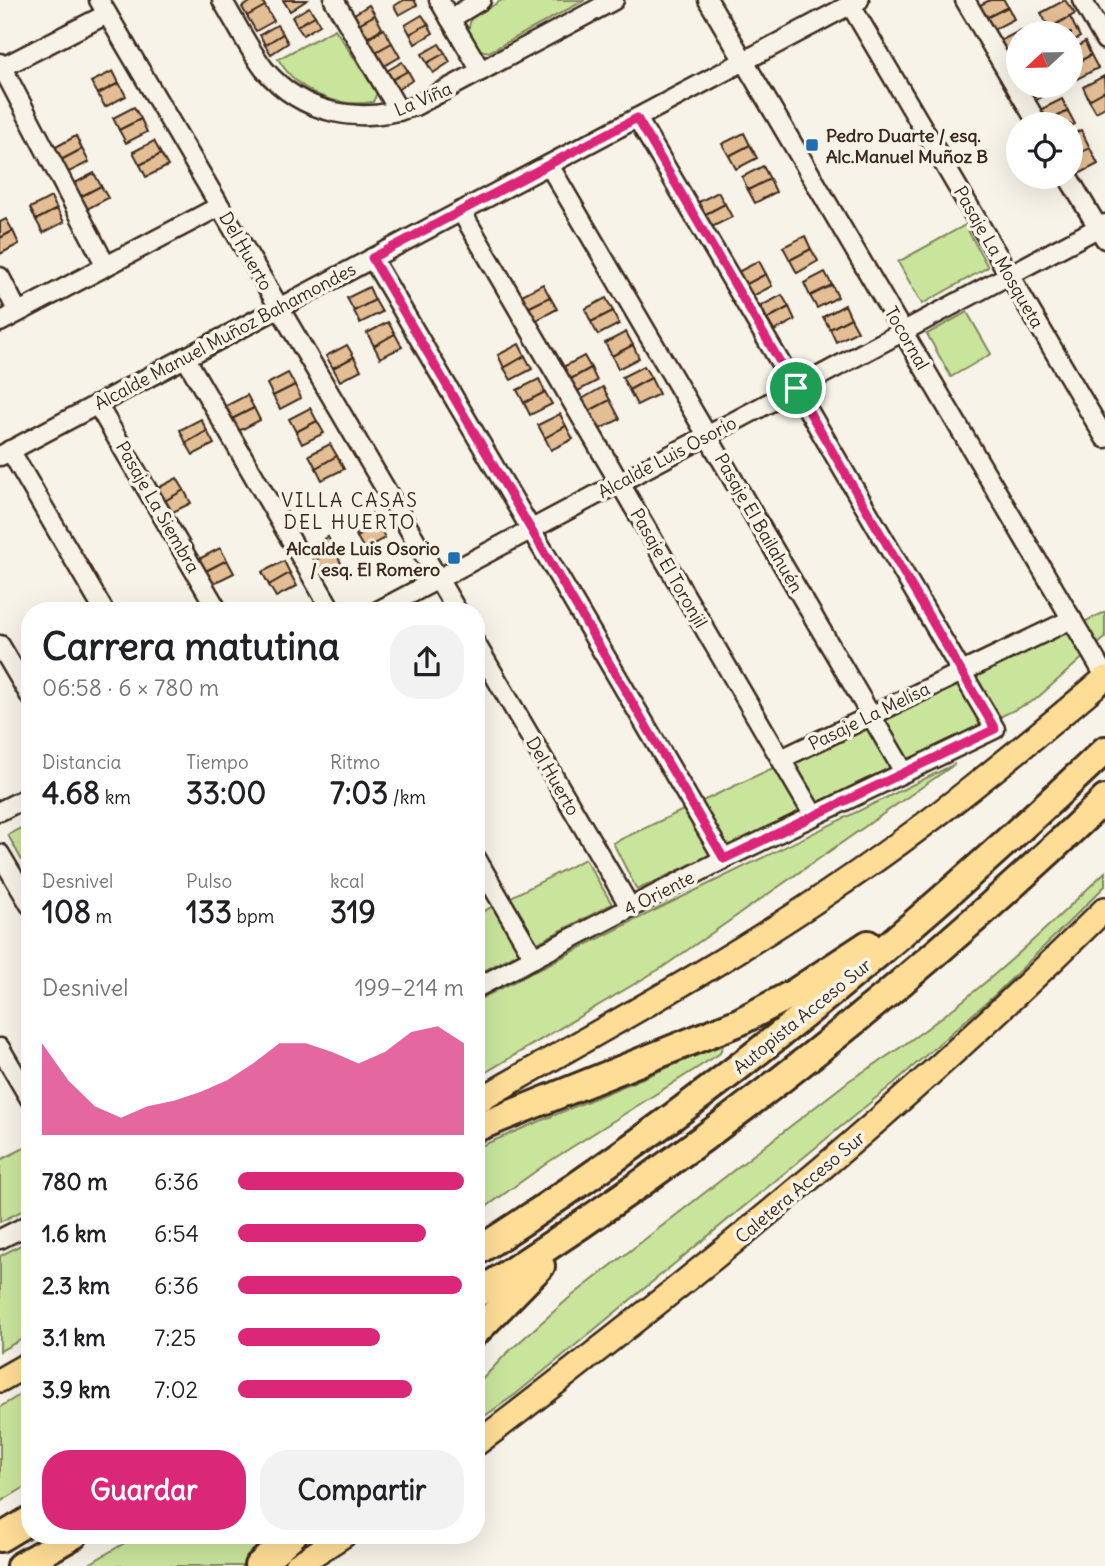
<!DOCTYPE html>
<html lang="es">
<meta charset="utf-8">
<style>
body{margin:0;font-family:Delius,sans-serif;background:#f2f2f2;color:#202124;height:100vh;display:flex;flex-direction:column;font-size:26px;white-space:nowrap}
*{box-sizing:border-box;margin:0}
p{font-size:23px;color:#757577}
.icon{flex:none;width:38px;height:38px;fill:none;stroke:currentColor;stroke-width:2;stroke-linecap:round;stroke-linejoin:round}
.map{position:relative;flex:1;overflow:hidden}
.side{position:absolute;left:21px;top:602px;width:464px;height:942px;display:flex;flex-direction:column;background:#fff;border-radius:28px;box-shadow:0 7px 28px #0002}
.side>*{flex:none}
.needle{width:46px;rotate:248deg}
.controls{position:absolute;left:1006px;top:21px;display:grid;gap:14px}
.controls a{display:grid;place-items:center;width:77px;height:77px;border-radius:50%;background:#fff;box-shadow:0 7px 28px #0002;font-size:35px}
.pin{position:absolute;display:grid;place-items:center;width:60px;height:60px;color:#fff;margin:-30px;border:4px solid #fff;border-radius:50%;box-shadow:0 2px 7px #0007}
.round{display:grid;place-items:center;flex:none;width:74px;height:74px;border-radius:28px;background:#f2f2f2}
.overview{display:flex;align-items:center;justify-content:space-between;height:119px;padding:0 21px}
h1{font-size:38px;font-weight:700;line-height:52px}
.figures{display:grid;grid-template-columns:repeat(3,1fr);gap:10px;height:119px;padding:7px 21px}
.figures div{display:grid;align-content:center}
.figures b{font-size:30px;font-weight:700}
.figures small{font-size:19px;font-weight:400}
.figures p{font-size:19px}
.chart{height:196px;padding:14px 21px}
.chart p{display:flex;justify-content:space-between}
.chart svg{width:100%;height:126px;margin-top:7px;fill:#db2777;opacity:.7}
.button{display:flex;gap:14px;margin-top:auto;padding:14px 21px}
.button a{flex:1;height:80px;border-radius:28px;background:#db2777;color:#fff;font-size:28px;font-weight:700;line-height:80px;text-align:center}
.button a+a{background:#f2f2f2;color:#202124}
ul{padding:0 21px;list-style:none;font-size:23px}
li{display:grid;grid-template-columns:112px 84px 1fr;align-items:center;height:52px}
li i{height:18px;border-radius:9px;background:#db2777}
.map>svg:first-child{display:block}
.green{fill:#c9e59c;stroke:#82885d;stroke-width:2}
.building{fill:#e3bd94;stroke:#3b2a1e;stroke-width:2}
.lines{fill:none;stroke-linecap:round;stroke-linejoin:round}
.minor-casing{stroke:#3b2a1e;stroke-width:23}
.major-casing{stroke:#3b2a1e;stroke-width:28}
.highway-casing{stroke:#3b2a1e;stroke-width:32}
.minor{stroke:#f7f3e8;stroke-width:18}
.major{stroke:#fedd96;stroke-width:23}
.highway{stroke:#fedd96;stroke-width:26}
.route-casing{stroke:#fff;stroke-width:14}
.route{stroke:#db2777;stroke-width:9}
.poi-dot{fill:#1f6fb2;stroke:#f7f3e8;stroke-width:2.5}
.labels{text-anchor:middle;dominant-baseline:central;stroke-width:7;stroke-linejoin:round;paint-order:stroke}
.street-label{font-size:18px;fill:#3b2a1e;stroke:#f7f3e8}
.poi-label{font-size:18px;font-weight:bold;fill:#3b2a1e;stroke:#f7f3e8;text-anchor:start}
.neighbourhood-label{font-size:19px;letter-spacing:2px;fill:#3b2a1e;stroke:#f7f3e8}
</style>
<div class="map">
<svg width="1105" height="1566" viewBox="0 0 1105 1566">
<rect width="100%" height="100%" fill="#f7f3e8"/>
<filter id="ink" filterUnits="userSpaceOnUse"><feTurbulence type="fractalNoise" baseFrequency=".0143" numOctaves="2"/><feDisplacementMap in="SourceGraphic" scale="14" xChannelSelector="R" yChannelSelector="G"/><feConvolveMatrix kernelMatrix="1 2 1 2 8 2 1 2 1" color-interpolation-filters="sRGB"/></filter>
<g filter="url(#ink)">
<g class="green">
<path d="M502,0h83l-96,52 -10,-2 -11,-19 3,-12z"/>
<path d="M335,29l42,64 -4,9c-38,6 -75,-10 -95,-43z"/>
<path d="M965,225l23,42 -66,37 -24,-42z"/>
<path d="M967,312l24,42 -40,23 -24,-43z"/>
<path d="M1105,612v26l-70,62 -398,190 -24,-47z"/>
<path d="M955,764l-292,203 -187,111v-77l157,-80z"/>
<path d="M30,823v43l-4,2 -18,-33z"/>
<path d="M585,859l27,45 -136,71v-60z"/>
<path d="M1105,872v14l-110,109 -101,88 -378,311 -40,28v-36l30,-32 62,-55 282,-219c98,-59 174,-129 255,-208z"/>
<path d="M724,1044l-5,10 -169,107 -74,53v-66z"/>
<path d="M30,1145v62l-30,15v-62z"/>
<path d="M30,1240v95l-30,16v-95z"/>
<path d="M30,1389v95l-30,18v-95z"/>
<path d="M138,1535h141l-35,31h-158z"/>
</g>
<g class="building">
<path d="M254,0h8l3,6 -18,10 -5,-9z"/>
<path d="M283,0h24l-17,11z"/>
<path d="M404,0h10l3,5 -18,10 -5,-9z"/>
<path d="M990,0h14l4,7 -22,11 -6,-13z"/>
<path d="M1065,0l10,14 -26,14 -8,-15z"/>
<path d="M369,5l6,10 -18,10 -6,-9z"/>
<path d="M265,6l9,15 -18,10 -9,-15z"/>
<path d="M309,7l6,9 -18,10 -5,-9z"/>
<path d="M1008,7l6,12 -21,11 -7,-12z"/>
<path d="M375,15l7,13 -17,11 -8,-14z"/>
<path d="M422,15l6,9 -18,10 -5,-9z"/>
<path d="M315,16l5,9 -17,10 -6,-9z"/>
<path d="M1070,17l10,20 -9,5v-9h-20l-2,-5z"/>
<path d="M428,24l5,9 -18,11 -5,-10z"/>
<path d="M277,25l6,9 -18,11 -5,-10z"/>
<path d="M384,29l8,14 -18,10 -8,-13z"/>
<path d="M1021,30l2,3h-5v14l-12,7 -6,-13z"/>
<path d="M283,34l5,9 -17,11 -6,-9z"/>
<path d="M1085,42l6,13 -20,11v-16z"/>
<path d="M392,43l8,14 -18,10 -8,-14z"/>
<path d="M439,44l6,9 -18,10 -5,-9z"/>
<path d="M1018,47v16l-5,3 -7,-12z"/>
<path d="M445,53l5,9 -17,11 -6,-10z"/>
<path d="M1091,55l7,13 -21,11 -6,-13z"/>
<path d="M402,62l6,9 -18,10 -5,-9z"/>
<path d="M113,71l6,12 -21,11 -7,-12z"/>
<path d="M408,71l5,9 -18,11 -5,-10z"/>
<path d="M1104,76l1,15 -16,9 -6,-13z"/>
<path d="M119,83l7,13 -21,11 -7,-13z"/>
<path d="M1033,86h19l3,4 -22,12 -7,-13z"/>
<path d="M1105,91v16l-9,5 -7,-12z"/>
<path d="M1062,99l6,12 -21,11 -7,-12z"/>
<path d="M134,107l7,12 -22,11 -6,-12z"/>
<path d="M1068,111l7,13 -4,2v-2h-23l-1,-2z"/>
<path d="M141,119l6,13 -21,11 -7,-13z"/>
<path d="M1081,130l9,18 -19,9v-22z"/>
<path d="M744,133l6,12 -21,11 -7,-12z"/>
<path d="M76,136l6,13 -21,11 -7,-12z"/>
<path d="M154,141l7,13 -21,11 -7,-13z"/>
<path d="M750,145l7,13 -21,11 -7,-13z"/>
<path d="M1090,148l8,16 -21,11 -6,-11v-7z"/>
<path d="M82,149l7,13 -22,11 -6,-13z"/>
<path d="M161,154l7,12 -22,11 -6,-12z"/>
<path d="M763,166l7,13 -22,11 -6,-13z"/>
<path d="M94,173l7,13 -21,11 -7,-13z"/>
<path d="M770,179l6,13 -21,11 -7,-13z"/>
<path d="M101,186l7,12 -21,11 -7,-12z"/>
<path d="M718,192l7,12 -21,11 -7,-12z"/>
<path d="M51,197l6,12 -21,11 -6,-12z"/>
<path d="M725,204l7,13 -22,11 -6,-13z"/>
<path d="M57,209l7,13 -21,11 -7,-13z"/>
<path d="M6,219l7,12 -13,7v-16z"/>
<path d="M13,231l6,13 -19,10v-16z"/>
<path d="M805,236l6,13 -21,11 -7,-13z"/>
<path d="M811,249l7,12 -21,12 -7,-13z"/>
<path d="M759,261l7,13 -21,11 -7,-13z"/>
<path d="M825,272l7,13 -22,11 -6,-13z"/>
<path d="M766,274l6,12 -21,11 -6,-12z"/>
<path d="M543,284l7,13 -22,11 -6,-13z"/>
<path d="M832,285l6,12 -21,11 -7,-12z"/>
<path d="M369,287l6,13 -21,11 -7,-13z"/>
<path d="M782,295l7,12 -22,12 -6,-13z"/>
<path d="M550,297l7,12 -22,12 -7,-13z"/>
<path d="M606,298l7,13 -22,11 -6,-13z"/>
<path d="M375,300l7,12 -22,11 -6,-12z"/>
<path d="M845,305l6,13 -21,11 -7,-12z"/>
<path d="M789,307l6,13 -21,11 -7,-12z"/>
<path d="M613,311l6,13 -21,11 -7,-13z"/>
<path d="M851,318l7,13 -22,11 -6,-13z"/>
<path d="M388,322l7,12 -21,12 -7,-13z"/>
<path d="M626,332l7,13 -21,11 -7,-13z"/>
<path d="M395,334l7,13 -22,11 -6,-12z"/>
<path d="M519,344l6,12 -21,12 -6,-13z"/>
<path d="M347,345l7,12 -21,11 -7,-12z"/>
<path d="M633,345l6,13 -21,11 -6,-13z"/>
<path d="M525,356l7,13 -21,11 -7,-12z"/>
<path d="M584,356l7,12 -22,12 -6,-13z"/>
<path d="M354,357l7,13 -21,11 -7,-13z"/>
<path d="M644,366l7,12 -22,12 -7,-13z"/>
<path d="M591,368l6,13 -21,11 -7,-12z"/>
<path d="M288,373l7,12 -22,11 -6,-12z"/>
<path d="M651,378l8,16 -22,11 -8,-15z"/>
<path d="M539,379l6,13 -21,11 -7,-13z"/>
<path d="M295,385l6,13 -21,11 -7,-13z"/>
<path d="M603,387l7,13 -21,11 -7,-12z"/>
<path d="M545,392l7,12 -22,11 -6,-12z"/>
<path d="M247,395l7,13 -22,11 -6,-13z"/>
<path d="M610,400l10,19 -22,11 -9,-19z"/>
<path d="M254,408l6,12 -21,11 -7,-12z"/>
<path d="M310,408l7,13 -21,11 -7,-13z"/>
<path d="M560,414l6,12 -21,12 -7,-13z"/>
<path d="M201,419l6,12 -21,12 -6,-13z"/>
<path d="M317,421l7,12 -22,11 -6,-12z"/>
<path d="M566,426l7,13 -22,11 -6,-12z"/>
<path d="M207,431l7,13 -21,11 -7,-12z"/>
<path d="M330,444l7,12 -21,12 -7,-13z"/>
<path d="M337,456l7,13 -22,11 -6,-12z"/>
<path d="M177,478l7,12 -21,12 -7,-13z"/>
<path d="M184,490l7,13 -22,11 -6,-12z"/>
<path d="M372,513l7,12 -22,12 -6,-13z"/>
<path d="M379,525l6,13 -21,11 -7,-12z"/>
<path d="M328,537l7,13 -22,11 -6,-12z"/>
<path d="M220,548l7,12 -21,11 -7,-12z"/>
<path d="M335,550l6,13 -21,11 -7,-13z"/>
<path d="M227,560l7,13 -22,11 -6,-13z"/>
<path d="M284,561l6,12 -21,12 -7,-13z"/>
<path d="M290,573l7,13 -21,11 -7,-12z"/>
</g>
<g class="lines">
<defs>
<g id="minor">
<path d="M99,0l358,611"/>
<path d="M222,0c14,23 26,48 42,69 39,46 96,56 151,37l199,-106"/>
<path d="M334,0l65,111"/>
<path d="M439,0l42,71"/>
<path d="M708,0l397,676"/>
<path d="M965,0l73,124"/>
<path d="M1082,0l23,40"/>
<path d="M850,4l255,434"/>
<path d="M450,19l31,-19"/>
<path d="M0,63l106,203"/>
<path d="M3,67l104,-53"/>
<path d="M549,165l355,607"/>
<path d="M1068,177l37,62"/>
<path d="M461,211l353,605"/>
<path d="M372,258l352,601"/>
<path d="M0,277l18,35"/>
<path d="M0,322l220,-116"/>
<path d="M185,357l147,254"/>
<path d="M97,404l121,207"/>
<path d="M10,450l94,161"/>
<path d="M0,456l859,-456"/>
<path d="M378,611l727,-387"/>
<path d="M476,644l154,263"/>
<path d="M0,645l30,51"/>
<path d="M781,759l291,-140"/>
<path d="M0,811l30,-15"/>
<path d="M0,854l30,51"/>
<path d="M476,858l58,100"/>
<path d="M476,988l248,-129 271,-130 -358,-611"/>
<path d="M0,1048l30,51"/>
<path d="M0,1239l30,-15"/>
</g>
<g id="major">
<path d="M476,1102c119,-69 242,-134 356,-212 96,-64 185,-137 273,-212"/>
<path d="M0,1380l30,-17"/>
<path d="M476,1444c53,-39 104,-80 155,-120 166,-130 324,-266 474,-415"/>
<path d="M296,1566l48,-31"/>
</g>
<g id="highway">
<path d="M476,1128l263,-106 53,-28 76,-50"/>
<path d="M476,1252c227,-144 434,-317 629,-502"/>
<path d="M476,1294c225,-143 437,-310 629,-495"/>
<path d="M476,1332l65,-66"/>
<path d="M0,1538l30,-18"/>
<path d="M20,1566l54,-31"/>
<path d="M258,1566l35,-31"/>
</g>
</defs>
<use href="#minor" class="minor-casing"/>
<use href="#major" class="major-casing"/>
<use href="#highway" class="highway-casing"/>
<use href="#minor" class="minor"/>
<use href="#major" class="major"/>
<use href="#highway" class="highway"/>
</g>
</g>
<g class="lines" filter="url(#ink)">
<defs>
<path id="route" d="M637,118l358,611 -271,130 -352,-601z"/>
</defs>
<use href="#route" class="route-casing"/>
<use href="#route" class="route"/>
</g>
<g class="poi-dot">
<rect x="805" y="138" width="14" height="14" rx="3.5"/>
<rect x="447" y="551" width="14" height="14" rx="3.5"/>
</g>
<g class="labels">
<g class="street-label">
<text transform="translate(423 99) rotate(-23)">La Viña</text>
<text transform="translate(246 251) rotate(60)">Del Huerto</text>
<text transform="translate(999 257) rotate(60)">Pasaje La Mosqueta</text>
<text transform="translate(225 336) rotate(-28)">Alcalde Manuel Muñoz Bahamondes</text>
<text transform="translate(907 338) rotate(60)">Tocornal</text>
<text transform="translate(667 457) rotate(-28)">Alcalde Luis Osorio</text>
<text transform="translate(158 507) rotate(60)">Pasaje La Siembra</text>
<text transform="translate(759 523) rotate(60)">Pasaje El Bailahuén</text>
<text transform="translate(669 568) rotate(60)">Pasaje El Toronjil</text>
<text transform="translate(869 716) rotate(-26)">Pasaje La Melisa</text>
<text transform="translate(553 776) rotate(60)">Del Huerto</text>
<text transform="translate(659 893) rotate(-27)">4 Oriente</text>
<text transform="translate(802 1016) rotate(-39)">Autopista Acceso Sur</text>
<text transform="translate(800 1187) rotate(-40)">Caletera Acceso Sur</text>
</g>
<g class="poi-label">
<text x="826" y="135">Pedro Duarte / esq.<tspan x="826" dy="21">Alc.Manuel Muñoz B</tspan></text>
<text x="440" y="548" text-anchor="end">Alcalde Luis Osorio<tspan x="440" dy="21">/ esq. El Romero</tspan></text>
</g>
<g class="neighbourhood-label">
<text x="350" y="500">VILLA CASAS<tspan x="350" dy="22">DEL HUERTO</tspan></text>
</g>
</g>
</svg>
<div class="controls">
<a><svg class="needle" viewBox="-14 -14 28 28"><path d="M0-13l5 13h-10z" fill="#e53935"/><path d="M0 13l5-13h-10z" fill="#757577"/></svg></a>
<a><svg class="icon" aria-label="locate" viewBox="0 0 24 24"><circle cx="12" cy="12" r="6"/><path d="M12 2v4M12 18v4M2 12h4M18 12h4"/></svg></a>
</div>
<div class="pin" style="left:796px;top:388px;background:#1e9e55"><svg class="icon" aria-label="arrive" viewBox="0 0 24 24"><path d="M6 21V4h12l-3 4 3 4H6"/></svg></div>
<section class="side">
<div class="overview"><div><h1>Carrera matutina</h1><p>06:58 · 6 × 780 m</p></div><a class="round"><svg class="icon" aria-label="share" viewBox="0 0 24 24"><path d="M12 15V3M7 8l5-5 5 5M5 13v7h14v-7"/></svg></a></div>
<div class="figures">
<div><p>Distancia</p><b>4.68<small> km</small></b></div>
<div><p>Tiempo</p><b>33:00</b></div>
<div><p>Ritmo</p><b>7:03<small> /km</small></b></div>
</div>
<div class="figures">
<div><p>Desnivel</p><b>108<small> m</small></b></div>
<div><p>Pulso</p><b>133<small> bpm</small></b></div>
<div><p>kcal</p><b>319</b></div>
</div>
<div class="chart"><p><span>Desnivel</span>199–214 m</p>
<svg viewBox="0 0 160 44" preserveAspectRatio="none"><path d="M0 44V12L10 25L20 34L30 38L40 34L50 32L60 29L70 25L80 19L90 12L100 12L110 15L120 19L130 15L140 8L150 6L160 12V44z"/></svg>
</div>
<ul>
<li><b>780 m</b>6:36<i style="width:100%"></i></li>
<li><b>1.6 km</b>6:54<i style="width:83%"></i></li>
<li><b>2.3 km</b>6:36<i style="width:99%"></i></li>
<li><b>3.1 km</b>7:25<i style="width:63%"></i></li>
<li><b>3.9 km</b>7:02<i style="width:77%"></i></li>
</ul>
<div class="button"><a>Guardar</a><a>Compartir</a></div>
</section>
</div>
